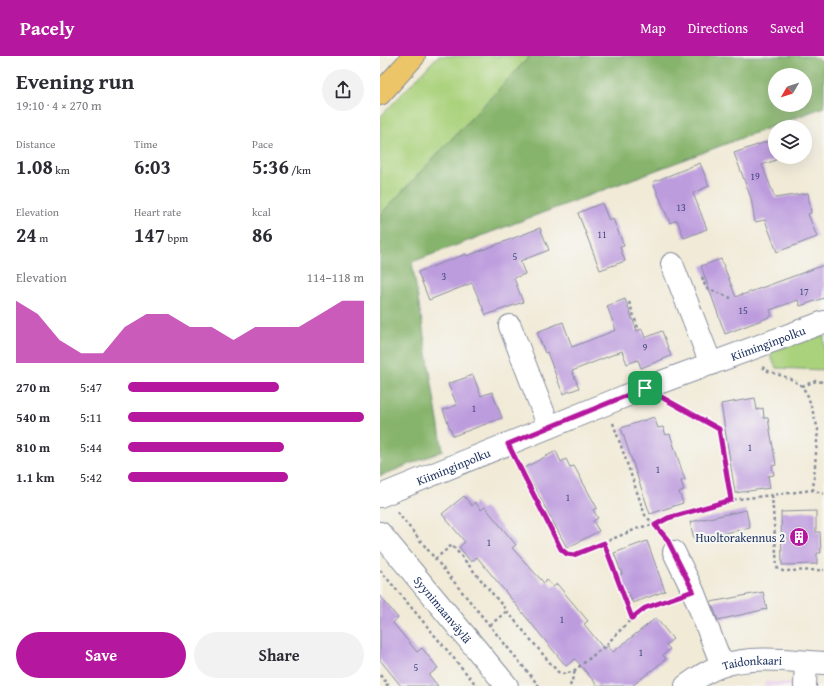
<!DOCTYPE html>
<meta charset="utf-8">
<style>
body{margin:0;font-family:"Gentium Book Plus",serif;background:#f2f2f3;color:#2b2b33;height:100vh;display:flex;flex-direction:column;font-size:15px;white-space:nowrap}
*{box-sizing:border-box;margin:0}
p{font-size:13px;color:#7c7c81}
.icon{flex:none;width:22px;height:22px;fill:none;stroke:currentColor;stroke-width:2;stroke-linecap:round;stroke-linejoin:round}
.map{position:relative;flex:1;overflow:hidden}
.side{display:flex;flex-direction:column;background:#fff;width:380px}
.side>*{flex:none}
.needle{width:26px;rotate:231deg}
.fabs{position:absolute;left:388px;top:12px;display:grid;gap:8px}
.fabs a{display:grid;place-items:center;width:44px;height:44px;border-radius:50%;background:#fff;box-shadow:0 4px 16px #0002;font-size:20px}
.pin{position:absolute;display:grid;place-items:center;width:34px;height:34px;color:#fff;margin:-17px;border-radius:8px;box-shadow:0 2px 6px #0006}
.round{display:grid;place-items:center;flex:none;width:42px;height:42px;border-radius:21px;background:#f2f2f3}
.head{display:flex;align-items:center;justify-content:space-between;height:68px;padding:0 16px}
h1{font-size:22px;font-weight:700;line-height:30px}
.metrics{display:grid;grid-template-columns:repeat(3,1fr);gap:6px;height:68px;padding:4px 16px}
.metrics div{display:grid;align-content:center}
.metrics b{font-size:20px;font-weight:700}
.metrics small{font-size:11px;font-weight:400}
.metrics p{font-size:11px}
.chart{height:112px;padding:8px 16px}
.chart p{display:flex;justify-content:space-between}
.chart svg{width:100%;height:72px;margin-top:4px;fill:#b5179e;opacity:.7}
.button{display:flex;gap:8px;margin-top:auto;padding:8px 16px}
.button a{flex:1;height:46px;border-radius:24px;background:#b5179e;color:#fff;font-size:16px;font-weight:700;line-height:46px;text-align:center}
.button a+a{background:#f2f2f3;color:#2b2b33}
ul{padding:0 16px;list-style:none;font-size:13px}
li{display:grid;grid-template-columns:64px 48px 1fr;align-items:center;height:30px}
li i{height:10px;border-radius:5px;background:#b5179e}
header{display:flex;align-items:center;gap:24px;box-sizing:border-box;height:56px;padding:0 20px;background:#b5179e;color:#fff}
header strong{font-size:19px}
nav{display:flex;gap:22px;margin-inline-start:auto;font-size:14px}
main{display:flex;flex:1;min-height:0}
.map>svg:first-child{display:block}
.built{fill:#ead1ec}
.green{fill:#aad27c;stroke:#62806d}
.forest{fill:#87b46c;stroke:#517265;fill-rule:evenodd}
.building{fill:#bd9cde}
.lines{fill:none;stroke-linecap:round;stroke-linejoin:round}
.minor-casing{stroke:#868c9a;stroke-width:24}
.major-casing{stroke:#868c9a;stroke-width:24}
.path{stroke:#868c9a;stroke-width:2.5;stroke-dasharray:3 3;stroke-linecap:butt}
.minor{stroke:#fff;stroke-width:22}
.major{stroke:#edc569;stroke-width:22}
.route-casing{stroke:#fff;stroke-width:8}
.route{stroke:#b5179e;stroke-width:5}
.labels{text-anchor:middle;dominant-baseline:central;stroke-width:4;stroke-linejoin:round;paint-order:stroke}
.number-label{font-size:10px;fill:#444a7e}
.street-label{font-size:12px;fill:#1b2f5e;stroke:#f6f6f2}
.poi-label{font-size:12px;fill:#1b2f5e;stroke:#f6f6f2;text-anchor:end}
</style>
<header>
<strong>Pacely</strong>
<nav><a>Map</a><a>Directions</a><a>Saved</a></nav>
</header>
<main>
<section class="side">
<div class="head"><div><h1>Evening run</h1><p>19:10 · 4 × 270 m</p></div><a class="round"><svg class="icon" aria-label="share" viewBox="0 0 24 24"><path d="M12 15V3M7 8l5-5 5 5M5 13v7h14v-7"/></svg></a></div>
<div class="metrics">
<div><p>Distance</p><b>1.08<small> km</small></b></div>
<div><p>Time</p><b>6:03</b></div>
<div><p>Pace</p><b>5:36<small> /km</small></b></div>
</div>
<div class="metrics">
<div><p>Elevation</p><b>24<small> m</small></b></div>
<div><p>Heart rate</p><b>147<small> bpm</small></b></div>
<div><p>kcal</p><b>86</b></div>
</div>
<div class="chart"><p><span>Elevation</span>114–118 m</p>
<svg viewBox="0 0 160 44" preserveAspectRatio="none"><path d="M0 44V6L10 14L20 30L30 38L40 38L50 22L60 14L70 14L80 22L90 22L100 30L110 22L120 22L130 22L140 14L150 6L160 6V44z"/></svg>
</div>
<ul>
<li><b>270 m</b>5:47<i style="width:64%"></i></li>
<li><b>540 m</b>5:11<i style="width:100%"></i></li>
<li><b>810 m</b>5:44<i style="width:66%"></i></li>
<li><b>1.1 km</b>5:42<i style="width:68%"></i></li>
</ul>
<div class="button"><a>Save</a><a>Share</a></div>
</section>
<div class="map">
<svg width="444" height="630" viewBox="0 0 444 630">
<rect width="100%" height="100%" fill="#f6f6f2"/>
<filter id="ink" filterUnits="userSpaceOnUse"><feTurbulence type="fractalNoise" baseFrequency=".025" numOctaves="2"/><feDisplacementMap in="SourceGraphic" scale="8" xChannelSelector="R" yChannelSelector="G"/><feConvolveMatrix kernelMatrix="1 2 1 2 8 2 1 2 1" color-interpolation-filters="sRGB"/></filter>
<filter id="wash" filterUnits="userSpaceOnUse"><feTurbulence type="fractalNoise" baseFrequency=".012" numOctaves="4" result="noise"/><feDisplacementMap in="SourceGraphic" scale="16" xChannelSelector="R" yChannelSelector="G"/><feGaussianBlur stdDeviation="0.9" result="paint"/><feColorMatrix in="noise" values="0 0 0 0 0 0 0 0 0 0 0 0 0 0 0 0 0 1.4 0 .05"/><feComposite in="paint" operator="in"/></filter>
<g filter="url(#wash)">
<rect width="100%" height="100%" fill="#f1ead7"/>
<path class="built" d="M385,625l9,1 50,4h-60z"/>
<g class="green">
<path d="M58,0h92l-150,159v-98z"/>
<path d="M444,278v36l-48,-2 -7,-16z"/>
</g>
<path class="forest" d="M150,0h282l12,6v45l-412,155 31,189 -63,25v-261zM395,19h30v30h-30z"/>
<g id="blocks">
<g class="building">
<path d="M389,85l7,19 -14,5 13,33 33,-5 3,20 -3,1 9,23 -40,15 -12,-32 -10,2 -4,-24 -17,-45z"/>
<path d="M320,107l9,23 -16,7 14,36 -23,9 -7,-18 -7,3 -17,-41z"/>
<path d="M222,147l7,18 4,-2 11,27 -4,1 5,14 -25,9 -22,-57z"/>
<path d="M160,172l9,22 -29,11 5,13 -11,4 9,24 -37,13 -14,-32 -43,17 -11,-28 48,-18 1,2z"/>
<path d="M341,203l15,38 6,-3v1l82,-30v33l-24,8 -2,-6 -28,10 2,6 -47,18 -24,-68z"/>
<path d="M245,243l12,32 5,-2 3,9 17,-7 9,25 -30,12 -3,-8 -11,4 -5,-13 -50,20 7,17 -16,6 -16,-42 -2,1 -8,-21 26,-10 9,25 44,-17 -9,-24z"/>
<path d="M93,319l8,21 11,-4 10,26 -49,18 -10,-26 14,-5 -9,-21z"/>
<path d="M375,342l2,12 6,-2 1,10h4l8,47 -4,1 2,9 -6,1 2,12 -35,5 -14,-89z"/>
<path d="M274,361l4,11 5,-1 3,8 4,-1 15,46 -4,1 3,9 -5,2 4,11 -33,11 -29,-86z"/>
<path d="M176,395l5,11 5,-3 4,8 4,-1 23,42 -4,2 5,8 -5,3 6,10 -32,17 -43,-80z"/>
<path d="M84,440l8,10 3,-4 6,8 4,-3 31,38 -4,3 32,35 3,-3 6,7 4,-3 31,37 -4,3 20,25 4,-3 5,6 43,-34 17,21 -7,6 4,4 -7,6 3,4 -34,27h-34l-23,-27 -9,7 -89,-109 -6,5 -12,-15 6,-5 -23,-28z"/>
<path d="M366,454l4,18 -56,11 -4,-17z"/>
<path d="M436,455v21h4l1,21h-4v11l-35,1 -1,-53z"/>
<path d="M267,485l18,50 -32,12 -5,-11 -3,1 -7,-18 4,-1 -8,-21z"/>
<path d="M383,536l4,17 -49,11 -7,-18z"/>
<path d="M0,540l18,22 -5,5 24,29 5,-4 16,20 -9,7 9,11h-37l-21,-26z"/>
</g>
</g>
</g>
<g filter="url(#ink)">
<use href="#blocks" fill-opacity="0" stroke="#868c9a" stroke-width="1"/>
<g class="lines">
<defs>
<g id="minor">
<path d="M292,208l39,100"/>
<path d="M130,270l39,101"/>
<path id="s1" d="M0,440l265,-108 179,-66"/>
<path id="s2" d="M0,477l127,153"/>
<path d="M294,496l19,39 29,74"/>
<path id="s3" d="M306,630c11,-8 23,-16 35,-20 31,-11 71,-5 103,-3"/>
<path d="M425,630l1,-24"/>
</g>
<path id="major" d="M0,38l34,-38"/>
</defs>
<use href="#minor" class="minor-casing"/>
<use href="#major" class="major-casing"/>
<g class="path">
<path d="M322,221l4,11 25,10"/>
<path d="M249,246l9,26"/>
<path d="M382,311l6,4 23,8 11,7 6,10 10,33 -5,61"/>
<path d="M422,330l14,-5 8,1"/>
<path d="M288,345l51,28 12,71"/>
<path d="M233,367l32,92 19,20"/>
<path d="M137,406l44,87 6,5 7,1 67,-28 14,-2 13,-7 63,-18 82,-10 11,4"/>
<path d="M392,439l5,72 2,3 4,1 41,-1"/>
<path d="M17,456l142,174"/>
<path d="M224,487l28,75"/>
<path d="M55,503l17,-14 99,119 7,8 8,2 9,-4 31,-25 26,-27 13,-10 29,-10"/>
<path d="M0,514l97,116"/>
<path d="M110,569l17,-14"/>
<path d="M0,619l8,9 -2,2"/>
<path d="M190,630l5,-15"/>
</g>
<use href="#minor" class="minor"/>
<use href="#major" class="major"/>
</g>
</g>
<g class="lines" filter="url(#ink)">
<defs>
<path id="route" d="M265,332l74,41 12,71 -63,18 -13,7 12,14 26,52 -48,17 -13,10 -28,-75 -30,12 -7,-1 -6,-5 -53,-105z"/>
</defs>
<use href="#route" class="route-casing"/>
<use href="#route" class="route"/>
</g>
<defs>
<symbol id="building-disc" viewBox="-11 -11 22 22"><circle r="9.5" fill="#b5179e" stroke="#f6f6f2"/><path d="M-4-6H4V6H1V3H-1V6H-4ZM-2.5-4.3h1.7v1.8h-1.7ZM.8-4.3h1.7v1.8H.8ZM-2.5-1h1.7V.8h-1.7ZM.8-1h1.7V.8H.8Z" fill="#fff"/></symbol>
</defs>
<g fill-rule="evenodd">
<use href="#building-disc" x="408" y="470" width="22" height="22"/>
</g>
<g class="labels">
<g class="number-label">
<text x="375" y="120">19</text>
<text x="301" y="151">13</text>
<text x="222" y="178">11</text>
<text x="135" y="200">5</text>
<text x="64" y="220">3</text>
<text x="424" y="235">17</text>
<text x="363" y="254">15</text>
<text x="265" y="291">9</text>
<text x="94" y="352">1</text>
<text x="370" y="391">1</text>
<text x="278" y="413">1</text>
<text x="188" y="441">1</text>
<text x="109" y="486">1</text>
<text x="182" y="563">1</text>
<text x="261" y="596">1</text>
<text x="36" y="611">5</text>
</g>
<g class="street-label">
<text stroke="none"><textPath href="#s1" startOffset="417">Kiiminginpolku</textPath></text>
<text stroke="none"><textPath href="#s1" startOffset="79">Kiiminginpolku</textPath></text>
<text stroke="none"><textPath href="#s2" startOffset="99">Syynimaanväylä</textPath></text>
<text stroke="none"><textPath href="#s3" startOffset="72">Taidonkaari</textPath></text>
</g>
<g class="poi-label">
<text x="405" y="481">Huoltorakennus 2</text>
</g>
</g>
</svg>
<div class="fabs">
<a><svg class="needle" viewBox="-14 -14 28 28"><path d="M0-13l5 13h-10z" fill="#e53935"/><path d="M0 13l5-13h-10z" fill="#7c7c81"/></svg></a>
<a><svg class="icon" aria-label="layers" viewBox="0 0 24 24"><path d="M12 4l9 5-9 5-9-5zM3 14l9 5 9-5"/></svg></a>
</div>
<div class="pin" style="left:265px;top:332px;background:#1e9e55"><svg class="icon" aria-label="arrive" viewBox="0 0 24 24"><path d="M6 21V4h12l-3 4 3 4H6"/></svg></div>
</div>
</main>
